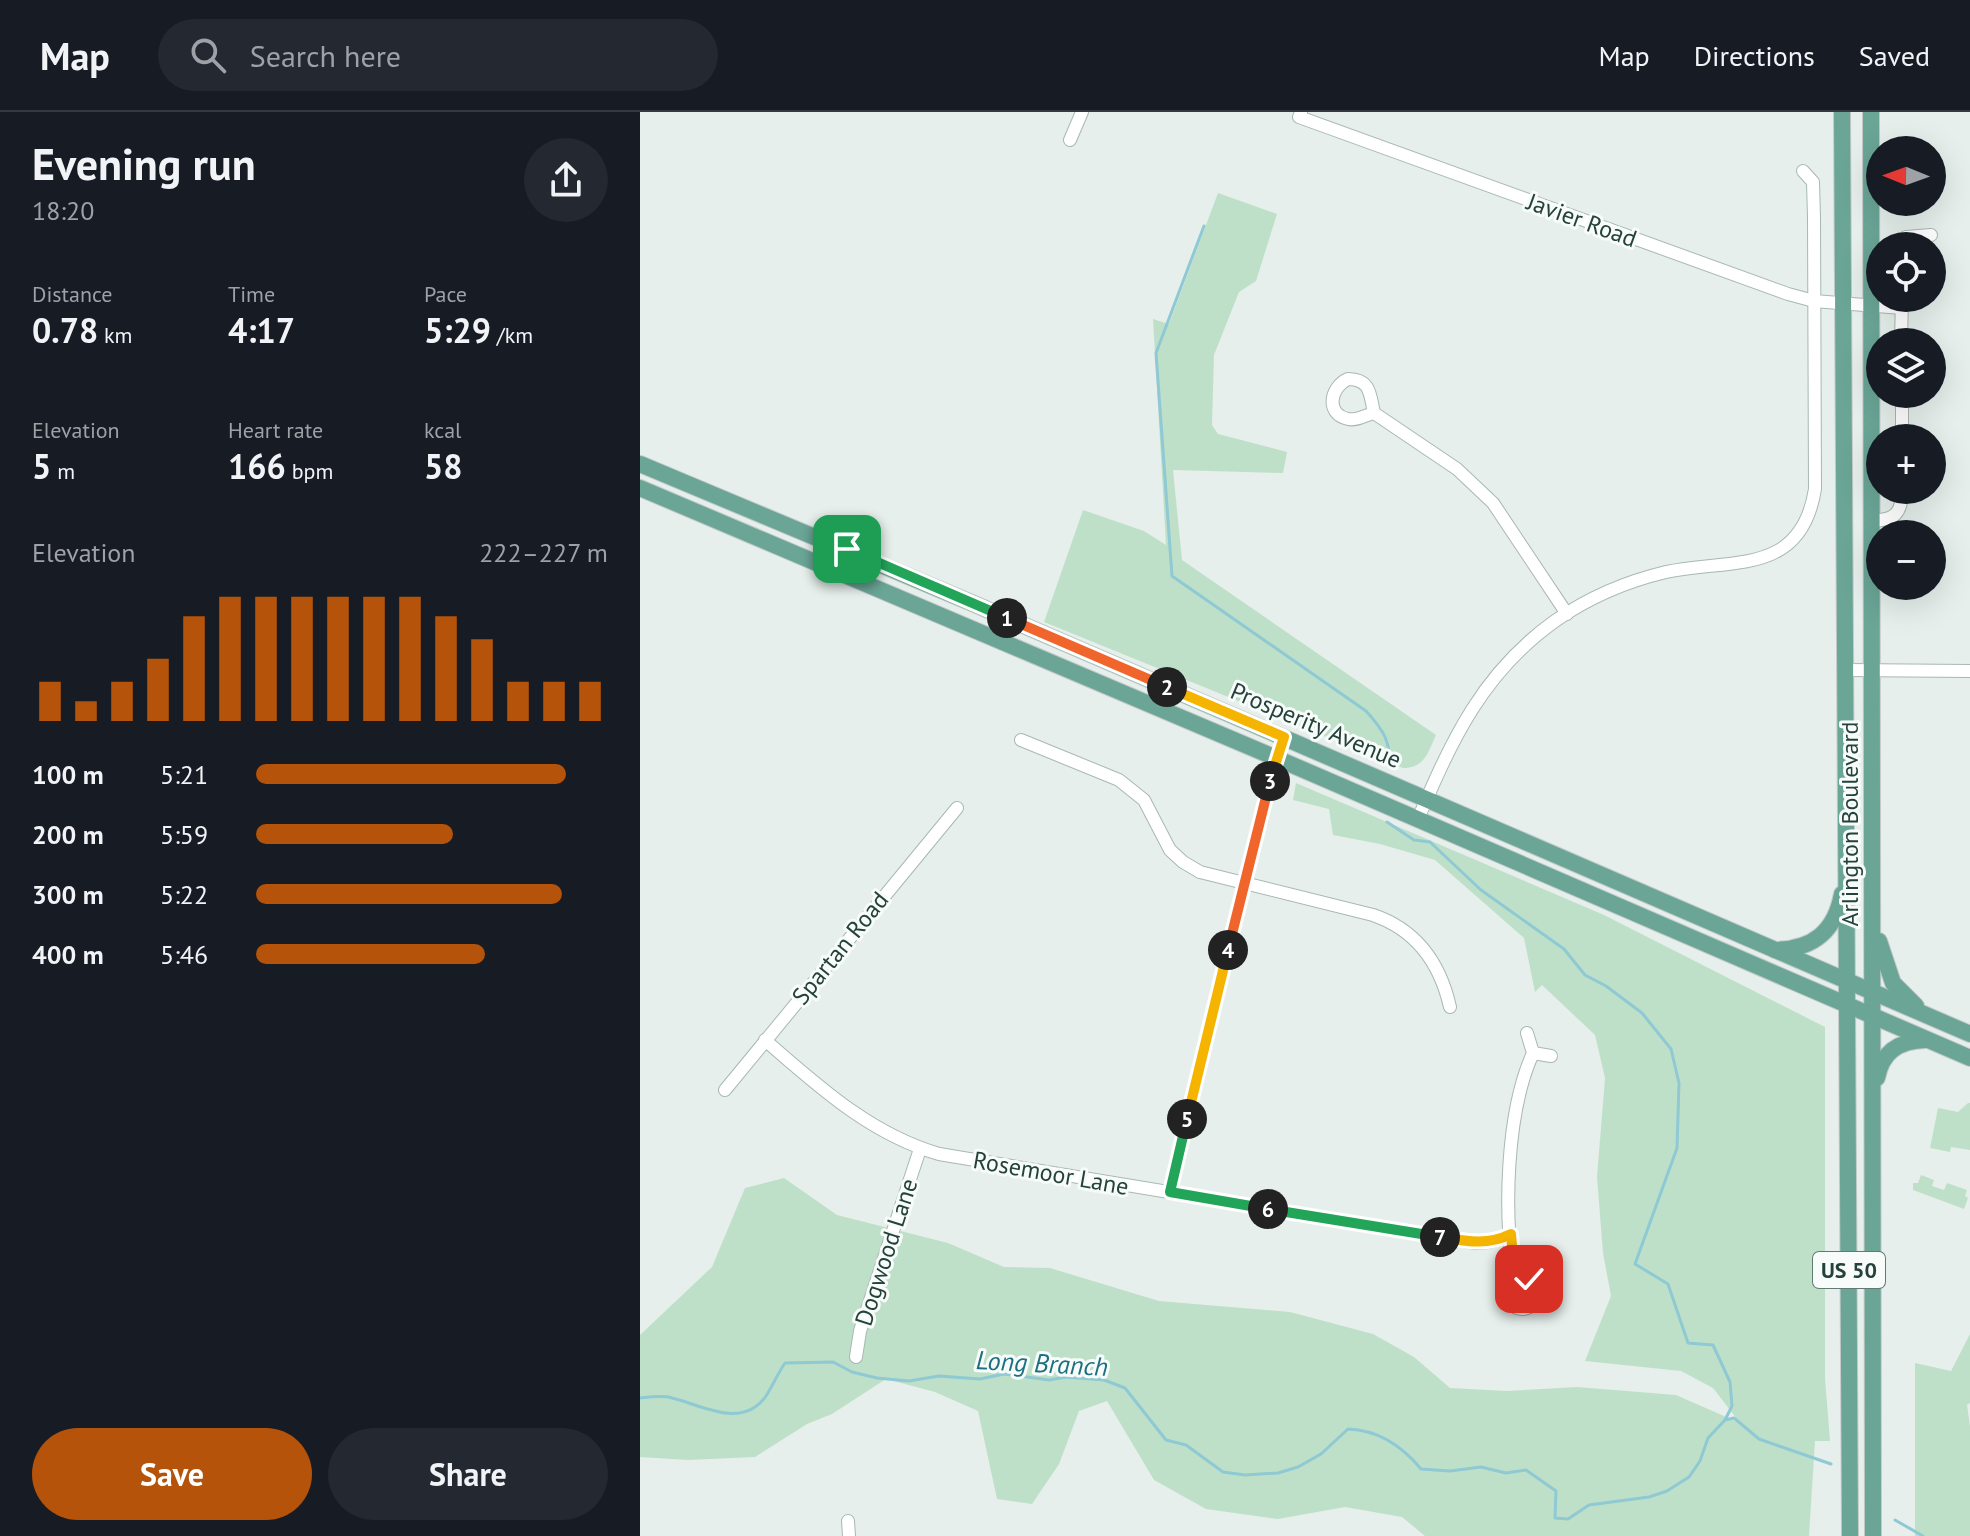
<!DOCTYPE html>
<meta charset="utf-8">
<style>
body{margin:0;font-family:"PT Sans",sans-serif;background:#242831;color:#f1f3f6;height:100vh;display:flex;flex-direction:column;font-size:30px;white-space:nowrap}
*{box-sizing:border-box;margin:0}
p{font-size:26px;color:#9ea1a6}
.icon{flex:none;width:44px;height:44px;fill:none;stroke:currentColor;stroke-width:2;stroke-linecap:round;stroke-linejoin:round}
.map{position:relative;flex:1;overflow:hidden}
.sheet{display:flex;flex-direction:column;background:#171b24;width:640px}
.sheet>*{flex:none}
.needle{width:52px;rotate:271deg}
.fabs{position:absolute;left:1226px;top:24px;display:grid;gap:16px}
.fabs a{display:grid;place-items:center;width:80px;height:80px;border-radius:50%;background:#171b24;box-shadow:0 8px 32px #0002;font-size:40px}
.pin{position:absolute;display:grid;place-items:center;width:68px;height:68px;color:#fff;margin:-34px;border-radius:16px;box-shadow:0 4px 12px #0006}
.km{position:absolute;width:40px;height:40px;margin:-20px;border-radius:50%;background:#222;color:#fff;font-size:22px;line-height:40px;text-align:center}
.round{display:grid;place-items:center;flex:none;width:84px;height:84px;border-radius:42px;background:#242831}
.headline{display:flex;align-items:center;justify-content:space-between;height:136px;padding:0 32px}
h1{font-size:44px;font-weight:800;line-height:60px}
.stats{display:grid;grid-template-columns:repeat(3,1fr);gap:12px;height:136px;padding:8px 32px}
.stats div{display:grid;align-content:center}
.stats b{font-size:34px;font-weight:800}
.stats small{font-size:22px;font-weight:400}
.stats p{font-size:22px}
.chart{height:224px;padding:16px 32px}
.chart p{display:flex;justify-content:space-between}
.chart svg{width:100%;height:144px;margin-top:8px;stroke:#b45309;stroke-width:6}
.action{display:flex;gap:16px;margin-top:auto;padding:16px 32px}
.action a{flex:1;height:92px;border-radius:48px;background:#b45309;color:#fff;font-size:32px;font-weight:800;line-height:92px;text-align:center}
.action a+a{background:#242831;color:#f1f3f6}
ul{padding:0 32px;list-style:none;font-size:26px}
li{display:grid;grid-template-columns:128px 96px 1fr;align-items:center;height:60px}
li i{height:20px;border-radius:10px;background:#b45309}
header{display:flex;align-items:center;gap:48px;box-sizing:border-box;height:112px;padding:0 40px;background:#171b24;border-bottom:2px solid #363941}
header strong{font-size:38px}
nav{display:flex;gap:44px;margin-inline-start:auto;font-size:28px}
.search{width:560px;height:72px;background:#242831;display:flex;align-items:center;gap:20px;box-sizing:border-box;padding:0 28px;border-radius:44px;color:#9ea1a6;font-size:30px}
main{display:flex;flex:1;min-height:0}
.map>svg:first-child{display:block}
.green{fill:#bfe0c8}
.lines{fill:none;stroke-linecap:round;stroke-linejoin:round}
.stream{stroke:#8ec9d4;stroke-width:3}
.minor-casing{stroke:#a8b8b2;stroke-width:14}
.major-casing{stroke:#c2cac8;stroke-width:18}
.minor{stroke:#fff;stroke-width:12}
.major{stroke:#6aa596;stroke-width:16}
.split-1-casing{stroke:#fff;stroke-width:16}
.split-2-casing{stroke:#fff;stroke-width:16}
.split-3-casing{stroke:#fff;stroke-width:16}
.split-4-casing{stroke:#fff;stroke-width:16}
.split-5-casing{stroke:#fff;stroke-width:16}
.split-6-casing{stroke:#fff;stroke-width:16}
.split-7-casing{stroke:#fff;stroke-width:16}
.split-8-casing{stroke:#fff;stroke-width:16}
.split-1{stroke:#22a559;stroke-width:10}
.split-2{stroke:#f0652b;stroke-width:10}
.split-3{stroke:#f5b400;stroke-width:10}
.split-4{stroke:#f0652b;stroke-width:10}
.split-5{stroke:#f5b400;stroke-width:10}
.split-6{stroke:#22a559;stroke-width:10}
.split-7{stroke:#22a559;stroke-width:10}
.split-8{stroke:#f5b400;stroke-width:10}
.labels{text-anchor:middle;dominant-baseline:central;stroke-width:6;stroke-linejoin:round;paint-order:stroke}
.shield{fill:#f7fbf9;stroke:#637a73;stroke-width:2}
.shield-label{font-size:22px;font-weight:bold;fill:#24423a}
.street-label{font-size:24px;fill:#24423a;stroke:#f7fbf9}
.water-label{font-size:26px;font-style:italic;fill:#1c6f80;stroke:#f7fbf9}
</style>
<header>
<strong>Map</strong>
<div class="search"><svg class="icon" aria-label="search" viewBox="0 0 24 24"><circle cx="10" cy="10" r="6"/><path d="M15 15l6 6"/></svg>Search here</div>
<nav><a>Map</a><a>Directions</a><a>Saved</a></nav>
</header>
<main>
<section class="sheet">
<div class="headline"><div><h1>Evening run</h1><p>18:20</p></div><a class="round"><svg class="icon" aria-label="share" viewBox="0 0 24 24"><path d="M12 15V3M7 8l5-5 5 5M5 13v7h14v-7"/></svg></a></div>
<div class="stats">
<div><p>Distance</p><b>0.78<small> km</small></b></div>
<div><p>Time</p><b>4:17</b></div>
<div><p>Pace</p><b>5:29<small> /km</small></b></div>
</div>
<div class="stats">
<div><p>Elevation</p><b>5<small> m</small></b></div>
<div><p>Heart rate</p><b>166<small> bpm</small></b></div>
<div><p>kcal</p><b>58</b></div>
</div>
<div class="chart"><p><span>Elevation</span>222–227 m</p>
<svg viewBox="0 0 160 44" preserveAspectRatio="none"><path d="M5 44V32M15 44V38M25 44V32M35 44V25M45 44V12M55 44V6M65 44V6M75 44V6M85 44V6M95 44V6M105 44V6M115 44V12M125 44V19M135 44V32M145 44V32M155 44V32"/></svg>
</div>
<ul>
<li><b>100 m</b>5:21<i style="width:88%"></i></li>
<li><b>200 m</b>5:59<i style="width:56%"></i></li>
<li><b>300 m</b>5:22<i style="width:87%"></i></li>
<li><b>400 m</b>5:46<i style="width:65%"></i></li>
</ul>
<div class="action"><a>Save</a><a>Share</a></div>
</section>
<div class="map">
<svg width="1330" height="1424" viewBox="0 0 1330 1424">
<rect width="100%" height="100%" fill="#e6efeb"/>
<g class="green">
<path d="M578,81l59,21 -21,67 -17,11 -25,63 -2,70 6,9 69,18 -4,21 -110,-3 9,90 254,175c-8,17 -11,33 -33,33l-359,-146 39,-112 61,21 22,14 -13,-226 16,5z"/>
<path d="M656,671l308,132 221,112v351l5,63h-15l-6,95h-384l-23,-19 -57,-10 -67,12 -72,-10 -52,-29 -47,-79 -28,10 -20,53 -27,40 -35,-5 -19,-88 -43,-19 -49,-13 -54,35 -25,10 -52,33 -67,3 -48,-3v-122l72,-68 33,-79 39,-10 53,37 111,28 56,24 46,1 109,33 131,11 83,22 41,23 36,31 57,3 70,-4 99,8 64,28 -27,-35 -32,-17 -96,-10 26,-65 -8,-43 -6,-76 8,-99 -10,-43 -53,-50 -7,7 -11,-54 -89,-78 -55,-16 -47,-9 -4,-26 -36,-9z"/>
<path d="M1328,991h2v47l-19,-3 -1,5 -20,-4 8,-40 20,4z"/>
<path d="M1281,1063l13,5 -2,6 12,4 3,-7 20,7 -2,6 3,2 -4,11 -51,-19v-7h5z"/>
<path d="M1330,1222v69l-3,2 3,21v110h-55v-173l36,8z"/>
</g>
<g class="lines">
<g class="stream">
<path d="M564,114l-48,127 16,223 194,135c19,21 23,29 25,56"/>
<path d="M0,1286c10,-1 22,-3 32,0 30,7 70,32 94,-2 7,-11 12,-23 19,-33l48,-1 19,10 25,6 32,3 30,-5 41,3 24,-5 45,6 17,-3 38,3 21,8 41,52 20,5 37,27 22,3 33,-2 20,-6 23,-13 27,-25c30,1 54,17 73,40l29,2 31,-4 25,6 20,-3 30,21 -1,27 13,1 21,-14 60,-8 18,-6 22,-14 11,-16 8,-23 17,-18 7,-14 -2,-24 -17,-37 -25,-2 -20,-59 -33,-20 42,-116 2,-65 -8,-34 -29,-36 -36,-27 -21,-11 -21,-26 -83,-59 -51,-48 -16,-2 -27,-18"/>
<path d="M1085,1308l9,-2 25,21 72,25"/>
<path d="M1255,1408l28,16"/>
</g>
<defs>
<g id="minor">
<path d="M661,0l-2,5 489,177 26,7 88,7"/>
<path d="M430,28l12,-28"/>
<path d="M1262,134l4,-9 25,-2"/>
<path d="M1261,230l1,-44"/>
<path d="M708,267c23,0 22,16 26,34 -9,2 -17,8 -26,6 -23,-5 -18,-32 0,-40z"/>
<path d="M1262,282v44"/>
<path d="M734,301l83,56 36,34 74,111"/>
<path d="M1231,409c24,-1 31,-7 31,-31"/>
<path d="M1205,558l125,1"/>
<path d="M381,628l98,40 25,20 26,50 13,12 17,10 173,43c44,15 67,48 77,92"/>
<path d="M778,707c34,-79 64,-146 137,-198 33,-23 73,-40 111,-49 65,-14 135,5 149,-83l-1,-272 -1,-35 -10,-11"/>
<path d="M125,928c53,46 105,94 174,114l537,89 13,-1 22,-8"/>
<path d="M893,941l18,3"/>
<path d="M85,978l232,-282"/>
<path d="M530,1080l101,-417 13,-38"/>
<circle cx="882" cy="1182" r="15"/>
<path d="M875,1168c-12,-64 -9,-168 18,-227l-6,-20"/>
<path d="M216,1245l4,-26 60,-182"/>
<path d="M208,1409l1,15"/>
</g>
<g id="major">
<path d="M1202,0l8,1424"/>
<path d="M1231,0l2,1424"/>
<path d="M0,352l332,139 998,431"/>
<path d="M0,376l636,270 694,300"/>
<path d="M1239,829l14,42 23,23"/>
<path d="M1135,838c38,-1 60,-18 67,-56"/>
<path d="M1237,966c5,-26 21,-37 48,-38"/>
</g>
</defs>
<use href="#minor" class="minor-casing"/>
<use href="#major" class="major-casing"/>
<use href="#minor" class="minor"/>
<use href="#major" class="major"/>
</g>
<g class="lines">
<defs>
<path id="split-1" d="M207,437l160,69"/>
<path id="split-2" d="M367,506l160,69"/>
<path id="split-3" d="M527,575l117,50 -14,44"/>
<path id="split-4" d="M588,838l42,-169"/>
<path id="split-5" d="M547,1007l41,-169"/>
<path id="split-6" d="M547,1007l-17,73 98,17"/>
<path id="split-7" d="M628,1097l172,28"/>
<path id="split-8" d="M800,1125c25,4 47,9 71,-3l4,46 14,-1"/>
</defs>
<use href="#split-1" class="split-1-casing"/>
<use href="#split-2" class="split-2-casing"/>
<use href="#split-3" class="split-3-casing"/>
<use href="#split-4" class="split-4-casing"/>
<use href="#split-5" class="split-5-casing"/>
<use href="#split-6" class="split-6-casing"/>
<use href="#split-7" class="split-7-casing"/>
<use href="#split-8" class="split-8-casing"/>
<use href="#split-1" class="split-1"/>
<use href="#split-2" class="split-2"/>
<use href="#split-3" class="split-3"/>
<use href="#split-4" class="split-4"/>
<use href="#split-5" class="split-5"/>
<use href="#split-6" class="split-6"/>
<use href="#split-7" class="split-7"/>
<use href="#split-8" class="split-8"/>
</g>
<g class="labels">
<rect class="shield" x="1173" y="1140" width="72" height="36" rx="6"/>
<g class="shield-label">
<text x="1209" y="1158">US 50</text>
</g>
<g class="street-label">
<text transform="translate(942 108) rotate(20)">Javier Road</text>
<text transform="translate(676 613) rotate(23)">Prosperity Avenue</text>
<text transform="translate(1209 712) rotate(-90)">Arlington Boulevard</text>
<text transform="translate(200 836) rotate(-51)">Spartan Road</text>
<text transform="translate(411 1061) rotate(10)">Rosemoor Lane</text>
<text transform="translate(246 1140) rotate(-72)">Dogwood Lane</text>
</g>
<g class="water-label">
<text transform="translate(402 1251) rotate(3)">Long Branch</text>
</g>
</g>
</svg>
<div class="fabs">
<a><svg class="needle" viewBox="-14 -14 28 28"><path d="M0-13l5 13h-10z" fill="#e53935"/><path d="M0 13l5-13h-10z" fill="#9ea1a6"/></svg></a>
<a><svg class="icon" aria-label="locate" viewBox="0 0 24 24"><circle cx="12" cy="12" r="6"/><path d="M12 2v4M12 18v4M2 12h4M18 12h4"/></svg></a>
<a><svg class="icon" aria-label="layers" viewBox="0 0 24 24"><path d="M12 4l9 5-9 5-9-5zM3 14l9 5 9-5"/></svg></a>
<a>+</a>
<a>−</a>
</div>
<div class="pin" style="left:207px;top:437px;background:#1e9e55"><svg class="icon" aria-label="arrive" viewBox="0 0 24 24"><path d="M6 21V4h12l-3 4 3 4H6"/></svg></div>
<div class="pin" style="left:889px;top:1167px;background:#d93025"><svg class="icon" aria-label="check" viewBox="0 0 24 24"><path d="M5 12l5 5 9-10"/></svg></div>
<b class="km" style="left:367px;top:506px">1</b>
<b class="km" style="left:527px;top:575px">2</b>
<b class="km" style="left:630px;top:669px">3</b>
<b class="km" style="left:588px;top:838px">4</b>
<b class="km" style="left:547px;top:1007px">5</b>
<b class="km" style="left:628px;top:1097px">6</b>
<b class="km" style="left:800px;top:1125px">7</b>
</div>
</main>
